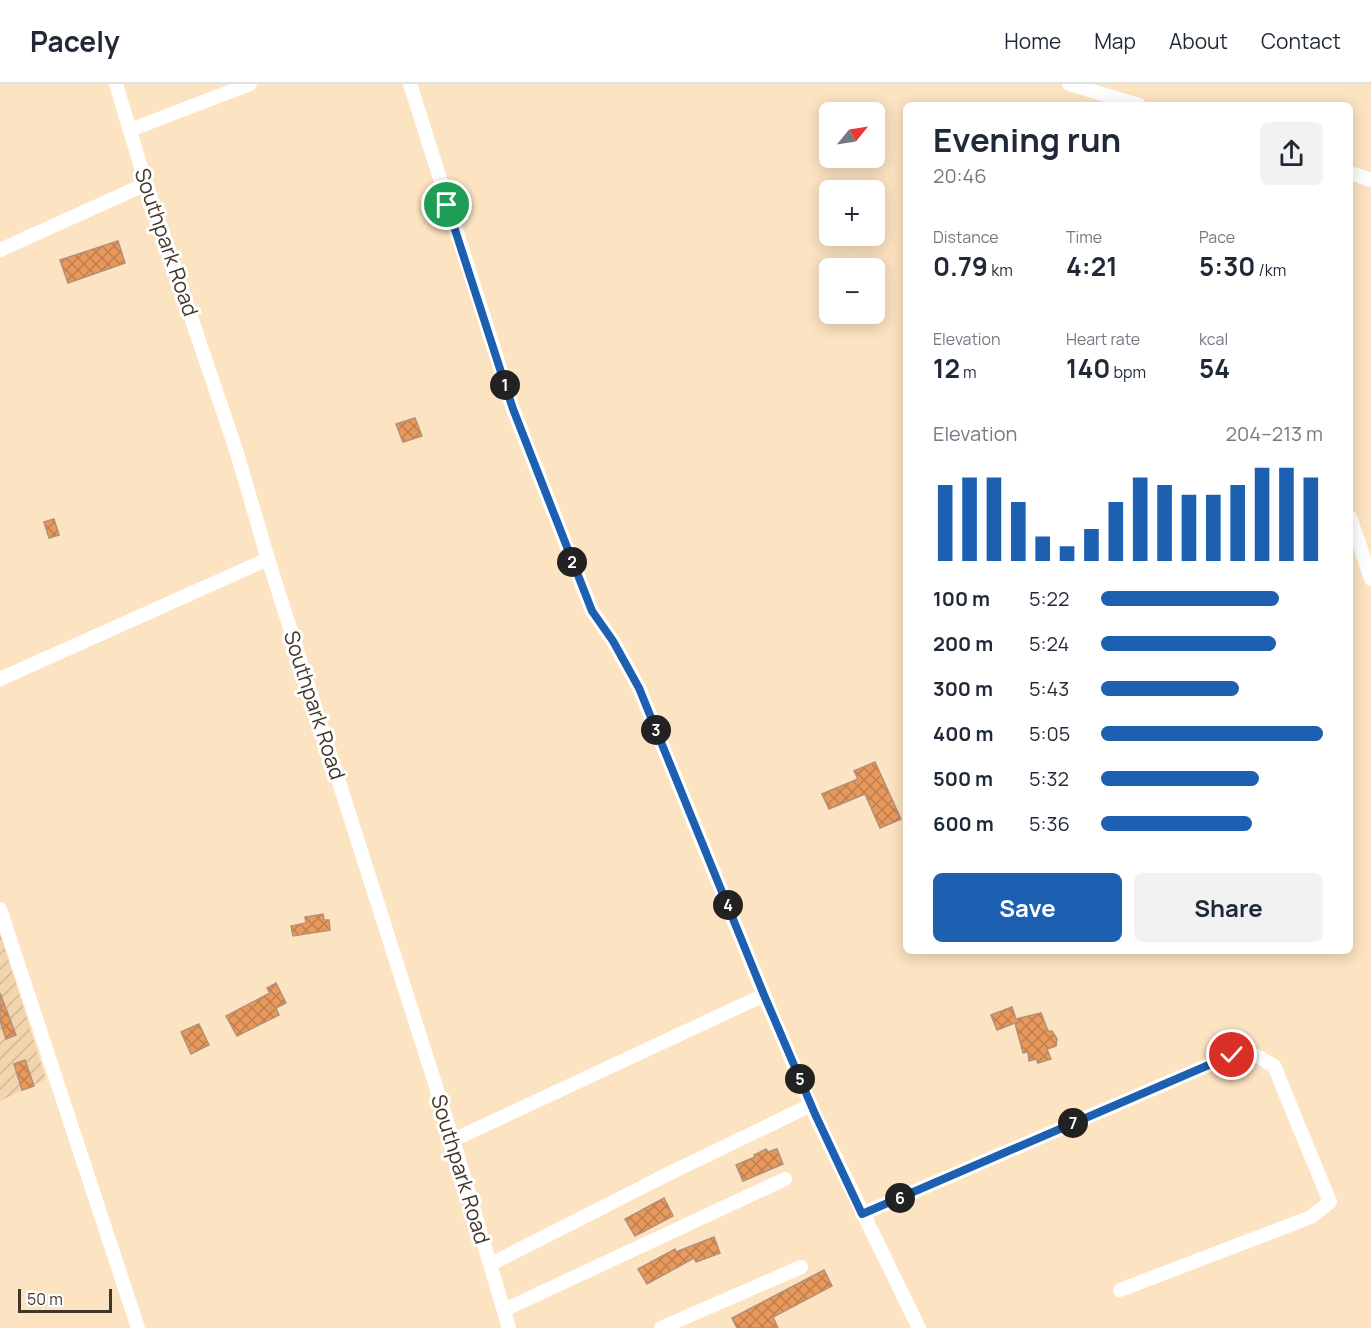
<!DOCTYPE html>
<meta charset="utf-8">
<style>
body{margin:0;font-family:Manrope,sans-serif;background:#f2f2f3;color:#1f2937;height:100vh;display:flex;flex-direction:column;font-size:22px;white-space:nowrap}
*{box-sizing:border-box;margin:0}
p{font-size:20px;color:#747a83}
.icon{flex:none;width:33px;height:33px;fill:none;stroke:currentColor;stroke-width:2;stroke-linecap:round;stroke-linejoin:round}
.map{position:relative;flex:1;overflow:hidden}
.details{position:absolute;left:903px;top:18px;width:450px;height:852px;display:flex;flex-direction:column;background:#fff;border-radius:9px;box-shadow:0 3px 15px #0003}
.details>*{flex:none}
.needle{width:39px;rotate:60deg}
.controls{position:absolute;left:819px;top:18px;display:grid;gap:12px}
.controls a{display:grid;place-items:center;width:66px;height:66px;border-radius:9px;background:#fff;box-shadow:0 3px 15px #0003;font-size:30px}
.scale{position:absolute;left:18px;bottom:15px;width:94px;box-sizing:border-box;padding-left:6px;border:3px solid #403729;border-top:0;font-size:16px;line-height:21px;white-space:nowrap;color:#403729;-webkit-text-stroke:4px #fff;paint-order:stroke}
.pin{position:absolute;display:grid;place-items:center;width:51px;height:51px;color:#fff;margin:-26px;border:3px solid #fff;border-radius:50%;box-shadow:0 2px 6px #0007}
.km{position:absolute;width:30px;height:30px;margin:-15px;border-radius:50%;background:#222;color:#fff;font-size:16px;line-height:30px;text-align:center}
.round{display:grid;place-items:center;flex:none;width:63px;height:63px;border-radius:9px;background:#f2f2f3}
.headline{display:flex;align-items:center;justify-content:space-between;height:102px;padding:0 30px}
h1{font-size:33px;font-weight:700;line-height:45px}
.figures{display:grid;grid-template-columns:repeat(3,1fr);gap:9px;height:102px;padding:6px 30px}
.figures div{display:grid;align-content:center}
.figures b{font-size:26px;font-weight:700}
.figures small{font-size:16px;font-weight:400}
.figures p{font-size:16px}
.chart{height:168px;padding:12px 30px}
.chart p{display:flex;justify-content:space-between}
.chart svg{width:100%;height:108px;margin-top:6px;stroke:#1d60b1;stroke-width:6}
.action{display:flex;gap:12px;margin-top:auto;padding:12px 30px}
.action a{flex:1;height:69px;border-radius:9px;background:#1d60b1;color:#fff;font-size:24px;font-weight:700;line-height:69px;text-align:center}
.action a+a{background:#f2f2f3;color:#1f2937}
ul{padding:0 30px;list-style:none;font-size:20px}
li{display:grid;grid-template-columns:96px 72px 1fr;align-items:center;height:45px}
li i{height:15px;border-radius:8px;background:#1d60b1}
header{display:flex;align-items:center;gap:36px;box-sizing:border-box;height:84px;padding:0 30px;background:#fff;border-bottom:2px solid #e0e1e3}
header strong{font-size:28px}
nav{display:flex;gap:33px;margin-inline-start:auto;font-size:21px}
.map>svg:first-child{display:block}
.industrial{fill:url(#industrial-furrows)}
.building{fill:url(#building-cross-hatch);stroke:#b29079;stroke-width:1.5}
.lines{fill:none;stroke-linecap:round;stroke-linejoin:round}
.minor{stroke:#fff;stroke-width:14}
.route-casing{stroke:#fff;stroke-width:12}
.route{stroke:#1d60b1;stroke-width:8}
.labels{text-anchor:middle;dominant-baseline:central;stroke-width:6;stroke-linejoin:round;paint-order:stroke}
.street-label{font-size:21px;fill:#403729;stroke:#fff}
</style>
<header>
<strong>Pacely</strong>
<nav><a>Home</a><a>Map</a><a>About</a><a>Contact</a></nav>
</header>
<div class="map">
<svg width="1371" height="1244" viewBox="0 0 1371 1244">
<defs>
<pattern id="industrial-furrows" width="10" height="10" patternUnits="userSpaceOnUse" patternTransform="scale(1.5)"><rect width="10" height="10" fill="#f3d5ad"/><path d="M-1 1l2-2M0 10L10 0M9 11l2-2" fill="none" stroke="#d1b795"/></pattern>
<pattern id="building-cross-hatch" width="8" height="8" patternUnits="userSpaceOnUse" patternTransform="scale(1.5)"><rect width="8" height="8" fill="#ea995d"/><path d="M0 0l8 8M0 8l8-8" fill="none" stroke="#bf7e4d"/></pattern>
</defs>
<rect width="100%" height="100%" fill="#fce3c1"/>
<path class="industrial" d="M0,849l46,146 -46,22z"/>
<g class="building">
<path d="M118,157l7,22 -57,20 -8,-23z"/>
<path d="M415,334l7,18 -19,6 -7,-18z"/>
<path d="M54,435l5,16 -10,3 -5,-16z"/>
<path d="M875,678l26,57 -21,9 -15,-34 -36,15 -7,-15 36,-15 -4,-8z"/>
<path d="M323,830l1,6h5l1,10 -37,6 -2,-10 15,-3 -1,-6z"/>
<path d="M276,899l10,20 -10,5 3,7 -42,21 -11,-20 44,-23 -3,-5z"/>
<path d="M0,909l16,42 -10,4 -6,-18z"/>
<path d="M1012,923l4,12 25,-6 7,18h4l5,8 -1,7 -9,3 4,10 -13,4 -2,-4 -7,2 -1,-9 -5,1 -8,-30 -18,7 -6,-15z"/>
<path d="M199,940l10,21 -18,9 -10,-22z"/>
<path d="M25,976l9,26 -12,4 -8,-26z"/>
<path d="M766,1065l2,3 9,-3 6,15 -40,17 -7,-16 19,-8 -1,-2z"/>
<path d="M664,1114l9,18 -38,20 -10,-17z"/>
<path d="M714,1153l6,16 -24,9 -2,-4 -47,26 -9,-15 37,-20 1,3z"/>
<path d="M824,1186l8,16 -59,31 5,11h-41l-5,-10z"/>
</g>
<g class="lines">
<g class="minor">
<path d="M116,0l30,100 90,266 32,109 185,581 56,188"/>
<path d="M410,0l103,325 79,202 21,30 26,47 125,307 51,120 104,213"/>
<path d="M1069,0l70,21"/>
<path d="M130,46l120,-46"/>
<path d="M1350,89l21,7"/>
<path d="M0,166l146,-66"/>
<path d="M1350,433l21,62"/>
<path d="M0,595l268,-120"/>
<path d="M0,825l138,419"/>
<path d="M453,1056l311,-145"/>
<path d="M862,1130l370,-159 25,1 17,10 56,136 -19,15 -191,73"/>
<path d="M491,1180l179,-91 141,-68"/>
<path d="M504,1226l281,-131"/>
<path d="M661,1244l140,-61"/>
</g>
</g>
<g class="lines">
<defs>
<path id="route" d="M447,121l66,204 79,202 21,30 26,47 125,307 51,119 47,100 370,-159"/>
</defs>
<use href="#route" class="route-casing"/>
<use href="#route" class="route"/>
</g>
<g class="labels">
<g class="street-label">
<text transform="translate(167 158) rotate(71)">Southpark Road</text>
<text transform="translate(315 621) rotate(72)">Southpark Road</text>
<text transform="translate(461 1085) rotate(73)">Southpark Road</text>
</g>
</g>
</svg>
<div class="controls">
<a><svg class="needle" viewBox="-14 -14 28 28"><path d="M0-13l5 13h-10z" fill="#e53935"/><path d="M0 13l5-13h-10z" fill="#747a83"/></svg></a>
<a>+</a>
<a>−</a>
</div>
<div class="scale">50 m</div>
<div class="pin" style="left:447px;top:121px;background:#1e9e55"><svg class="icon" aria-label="arrive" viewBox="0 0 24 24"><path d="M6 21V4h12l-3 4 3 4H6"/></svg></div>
<div class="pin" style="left:1232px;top:971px;background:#d93025"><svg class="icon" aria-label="check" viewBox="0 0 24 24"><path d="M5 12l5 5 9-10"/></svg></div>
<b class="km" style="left:505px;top:301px">1</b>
<b class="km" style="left:572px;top:478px">2</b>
<b class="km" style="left:656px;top:646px">3</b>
<b class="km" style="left:728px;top:821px">4</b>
<b class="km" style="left:800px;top:995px">5</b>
<b class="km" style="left:900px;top:1114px">6</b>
<b class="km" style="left:1073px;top:1039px">7</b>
<section class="details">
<div class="headline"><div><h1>Evening run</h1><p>20:46</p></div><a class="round"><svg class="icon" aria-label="share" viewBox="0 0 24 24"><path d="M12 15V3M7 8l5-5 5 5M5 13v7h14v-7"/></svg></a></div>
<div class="figures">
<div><p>Distance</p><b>0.79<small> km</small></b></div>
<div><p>Time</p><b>4:21</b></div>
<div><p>Pace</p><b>5:30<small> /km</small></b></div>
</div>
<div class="figures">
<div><p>Elevation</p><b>12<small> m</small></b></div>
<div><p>Heart rate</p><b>140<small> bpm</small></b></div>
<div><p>kcal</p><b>54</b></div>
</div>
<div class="chart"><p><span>Elevation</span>204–213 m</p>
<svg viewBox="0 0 160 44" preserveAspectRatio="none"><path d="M5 44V13M15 44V10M25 44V10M35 44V20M45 44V34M55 44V38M65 44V31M75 44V20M85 44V10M95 44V13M105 44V17M115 44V17M125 44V13M135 44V6M145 44V6M155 44V10"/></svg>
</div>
<ul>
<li><b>100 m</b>5:22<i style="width:80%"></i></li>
<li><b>200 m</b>5:24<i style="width:79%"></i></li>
<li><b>300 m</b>5:43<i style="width:62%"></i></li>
<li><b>400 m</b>5:05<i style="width:100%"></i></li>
<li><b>500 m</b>5:32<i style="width:71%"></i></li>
<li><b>600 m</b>5:36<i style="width:68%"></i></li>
</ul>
<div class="action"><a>Save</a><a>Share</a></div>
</section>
</div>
